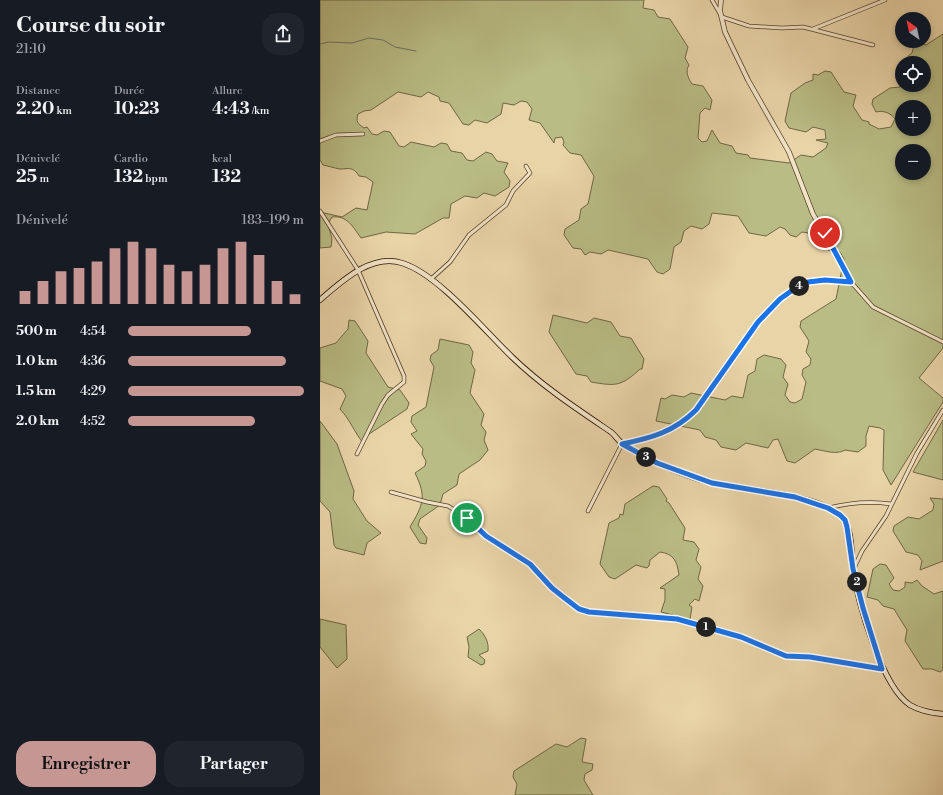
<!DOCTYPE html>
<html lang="fr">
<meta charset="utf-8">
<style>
body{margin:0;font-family:"Libre Bodoni",serif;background:#20242c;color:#f1f3f6;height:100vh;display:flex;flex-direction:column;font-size:15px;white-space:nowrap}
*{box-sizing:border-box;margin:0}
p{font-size:13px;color:#9ea1a6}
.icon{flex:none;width:22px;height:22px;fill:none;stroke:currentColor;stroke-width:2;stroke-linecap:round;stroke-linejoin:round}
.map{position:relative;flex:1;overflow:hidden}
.sheet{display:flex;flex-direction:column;background:#171b24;width:320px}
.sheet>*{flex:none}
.needle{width:26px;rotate:327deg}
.controls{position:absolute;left:575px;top:12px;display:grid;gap:8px}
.controls a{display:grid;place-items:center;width:36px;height:36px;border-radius:50%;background:#171b24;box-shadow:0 2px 6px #0003;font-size:20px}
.pin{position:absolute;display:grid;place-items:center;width:34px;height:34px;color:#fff;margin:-17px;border:2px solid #fff;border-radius:50%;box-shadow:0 1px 4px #0007}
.km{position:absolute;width:20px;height:20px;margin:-10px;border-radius:50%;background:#222;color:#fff;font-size:11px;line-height:20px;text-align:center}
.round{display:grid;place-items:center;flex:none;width:42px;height:42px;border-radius:16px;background:#20242c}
.headline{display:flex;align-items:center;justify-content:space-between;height:68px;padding:0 16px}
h1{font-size:22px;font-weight:700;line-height:30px}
.stats{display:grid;grid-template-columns:repeat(3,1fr);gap:6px;height:68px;padding:4px 16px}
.stats div{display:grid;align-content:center}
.stats b{font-size:17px;font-weight:700}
.stats small{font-size:11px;font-weight:400}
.stats p{font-size:11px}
.chart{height:112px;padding:8px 16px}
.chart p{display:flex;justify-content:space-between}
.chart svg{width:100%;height:72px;margin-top:4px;stroke:#c59692;stroke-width:6}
.action{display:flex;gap:8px;margin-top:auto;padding:8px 16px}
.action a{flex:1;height:46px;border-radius:16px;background:#c59692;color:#111;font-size:16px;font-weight:700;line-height:46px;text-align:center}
.action a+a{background:#20242c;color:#f1f3f6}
ul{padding:0 16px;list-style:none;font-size:13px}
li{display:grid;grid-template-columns:64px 48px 1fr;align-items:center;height:30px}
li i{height:10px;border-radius:5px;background:#c59692}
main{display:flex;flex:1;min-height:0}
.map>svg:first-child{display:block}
.green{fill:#b9bc85;stroke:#706643;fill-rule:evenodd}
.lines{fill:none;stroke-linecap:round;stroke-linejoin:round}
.stream{stroke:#6e736c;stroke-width:1}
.minor-casing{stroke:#58402b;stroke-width:4.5}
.tertiary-casing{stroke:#58402b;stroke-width:5.5}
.secondary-casing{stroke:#280f01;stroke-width:6}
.minor{stroke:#f1e3c6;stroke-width:3}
.tertiary{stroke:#f1e3c6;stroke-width:4}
.secondary{stroke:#f1e3c6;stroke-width:4.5}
.route-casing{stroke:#fff;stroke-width:8}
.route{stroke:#1a73e8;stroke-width:5}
</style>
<main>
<section class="sheet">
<div class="headline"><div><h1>Course du soir</h1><p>21:10</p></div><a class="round"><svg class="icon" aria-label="share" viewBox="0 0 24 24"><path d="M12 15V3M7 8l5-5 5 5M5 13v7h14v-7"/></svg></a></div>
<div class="stats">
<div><p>Distance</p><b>2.20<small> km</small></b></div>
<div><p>Durée</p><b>10:23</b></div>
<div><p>Allure</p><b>4:43<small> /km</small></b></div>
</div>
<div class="stats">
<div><p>Dénivelé</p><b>25<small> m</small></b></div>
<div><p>Cardio</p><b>132<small> bpm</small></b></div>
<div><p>kcal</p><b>132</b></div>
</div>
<div class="chart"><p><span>Dénivelé</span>183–199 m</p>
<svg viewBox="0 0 160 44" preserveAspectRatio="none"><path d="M5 44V36M15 44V30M25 44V24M35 44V22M45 44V18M55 44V10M65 44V6M75 44V10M85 44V20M95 44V24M105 44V20M115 44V10M125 44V6M135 44V14M145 44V30M155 44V38"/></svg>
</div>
<ul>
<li><b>500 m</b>4:54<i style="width:70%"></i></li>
<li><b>1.0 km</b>4:36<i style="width:90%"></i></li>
<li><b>1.5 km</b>4:29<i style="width:100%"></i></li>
<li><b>2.0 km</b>4:52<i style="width:72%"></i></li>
</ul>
<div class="action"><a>Enregistrer</a><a>Partager</a></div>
</section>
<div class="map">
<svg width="623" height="795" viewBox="0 0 623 795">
<rect width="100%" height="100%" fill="#e9d4a8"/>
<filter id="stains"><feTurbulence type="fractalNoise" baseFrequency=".005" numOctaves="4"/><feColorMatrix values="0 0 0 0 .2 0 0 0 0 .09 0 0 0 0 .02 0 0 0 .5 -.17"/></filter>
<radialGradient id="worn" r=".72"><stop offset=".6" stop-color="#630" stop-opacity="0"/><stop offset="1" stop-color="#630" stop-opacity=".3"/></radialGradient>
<g class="green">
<path d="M0,0h324l-1,8 11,2 4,7 12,2 18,28 -3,11 4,7c-4,6 -1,13 3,19l11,2 9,14 -2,10 -5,-2 -5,5 -2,25 4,4 5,-1 5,-11 8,13 12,3 4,7 12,2 2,3 39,5 12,-8 12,2 13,-9 2,-5 -12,-3 10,-1 -1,-9 -12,-3 -7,5 -17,-4 -4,-7 6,-28 14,-10 8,-3v-6l5,1 7,-4 6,1 13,20 12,3 -3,11 9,14 7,2v2l10,5 12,-2 4,-8c-4,-6 -12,-9 -19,-7l-4,-8 1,-5 17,-11 10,-1 1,-6 -3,-6 4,-2v12h22v-22h-12l-4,-7 4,-3 3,-11 11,3 17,-11v314l-24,30 24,20v4l-52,83 -8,-15 1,-40 -4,-2 -11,-2 -3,10v10l-8,6 -13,-2c-8,5 -20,1 -30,-1l-20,14 -8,-2 -9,-22 -5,1 -5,8 -22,-5 -10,7 -15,-3 -5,-7 -11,-3 -5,-7 -44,-9 5,-23 4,1 7,-4 12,2 7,-4 34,7 7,-4 11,2 5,-23 7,-4 2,-12 7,-4 17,4 5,6 -3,12 5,7 -3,11 5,7 5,1 7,-4 4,-17 -4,-7 1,-6 7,-4 1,-6 -5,-7 3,-11 -9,-14 1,-6 35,-22 8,-40 -4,-7 -12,-2 -4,-7 -11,-3 -5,-7 -6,-1 -6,5 -6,-2 -5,-6 -5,-2 -14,9 -17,-3 -11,-17 -26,-3 -3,11 -7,5 -11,-3 -7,5 -3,11 -7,5 -4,22 -7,5 -6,-2 -9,-13 -40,-9 -7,4 -11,-2 -5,3 -4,-6 -8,-1 -9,-13 1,-6 14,-9 2,-11 7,-5 6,-28 -13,-21 -11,-2 -7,-8 1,-3 -2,-5 -7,1 -1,5 -14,-20 -11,-3 3,-11 -5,-7 -6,-1 -7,4 -11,-2 -2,11 -14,9 -12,-3 -6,5 -6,-1 -14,-21 -9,-2 -1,-4 -11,-5 -7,5 -23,-5 -27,18 -7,1 -6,3c-2,8 -1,9 6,14l3,-1 5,7 5,1 7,-4 6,1 9,14 5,1 7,-5 23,5 7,-4 6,1 4,7 11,2 5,7 6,1 13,-9 6,2 5,7 11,2 -4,9 6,9 -1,6 -14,9 -11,-3 -7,5 -12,-2 -14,8 -2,14h-6l-28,16 -29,-2 -25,6c-8,-11 -14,-23 -29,-21l-4,7 4,15 -1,8 -11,1v-36l22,5 14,-9 11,2 6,-28 -7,-5 -7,-1c-6,-10 -10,-7 -19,-7 -6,-1 -12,-3 -17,-4l-3,-5zM582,107h22v22h-22zM582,151h22v22h-22z"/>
<path d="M233,315l34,8 7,-5 17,4 9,14 11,2 13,21 -2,10h-2c-19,18 -25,17 -49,13l-4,-6 -11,-2 -27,-42z"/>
<path d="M29,320l6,1 13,20 -2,12 22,34 12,3 9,13 -2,6 -41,27 -2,8c-10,-12 -13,-23 -24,-35l6,-13 -4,-7 -22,-8v-33l16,-5 12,-14z"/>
<path d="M120,339l29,6 4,7 -2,11 4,7 -5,23 14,21 -3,11 5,7 -2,8 4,10 -8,10 -21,14 -2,11 -14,9 -3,11 -20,14 -2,6 9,13 -1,6 -6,-1 -10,-16c13,-22 17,-30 5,-54l10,-7 1,-5 -4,-7 1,-5 -12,-15 6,-3 -6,-9 1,-6 14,-9 8,-40 -4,-7 1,-5 7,-5z"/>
<path d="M623,420v60l-30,-8z"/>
<path d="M0,421l17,23 17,47 -1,8 14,22 14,12 -14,10 -3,12 -28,-7 -2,-3 -4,-33 -10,-11z"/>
<path d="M333,486l6,1 8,12 -1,2 3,2 16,25 -2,12 11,2 5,7 -3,11 5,7 -3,12 5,7 -4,15 -4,-2 -6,6 3,2 -2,12 -7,4 -6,-1 -4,-7 -12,-3 4,-12v-11l-5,-1 19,-13c-2,-14 -5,-21 -19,-23l-10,8 -1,6 -2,2 -11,-3 -21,14 -6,-2 -9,-13 9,-41 10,-5 1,-4 3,1 2,-11z"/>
<path d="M610,498l13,1v62l-23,9 2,-9 -4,-6 -12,-3 -13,-21 1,-5 14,-9 11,2 14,-9 1,-6z"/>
<path d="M560,564l6,1 8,13 -5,6 4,6 6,1 6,-4v-5l7,1 5,-3 5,6 12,8 9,-3v79l-3,2 -8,-3h-9l-18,-28 2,-11 -13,-21 -11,-3 -5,-6 -11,-3 6,-28z"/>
<path d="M0,619l26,6 1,34 -10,9 -17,-21z"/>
<path d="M159,629c6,6 10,13 9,22l-9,4 6,5 -1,4 -3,1 -13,-8 1,-10 -2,-10z"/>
<path d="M261,738l5,1 -4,23 11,2 -1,6 -7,4 -1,6 9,15h-78l2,-11 -4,-7 1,-6 42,-27 11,3z"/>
</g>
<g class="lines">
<path class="stream" d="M0,44l9,-2 23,1 17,-5 14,2 12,7 21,4"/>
<defs>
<g id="minor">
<path d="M392,0l10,17 27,9 33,2 21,-1 70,18"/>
<path d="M493,29l72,-29"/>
<path d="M0,141l16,-6 27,-1"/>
<path d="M0,211l38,59 46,106v6l-16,13 -6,9 -25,50"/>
<path d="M111,279l19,-17 19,-27 37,-30 7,-14 17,-18 -4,-7"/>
<path d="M531,282l22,25 70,35"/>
<path d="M71,492l36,10 21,4 19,12 19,17 44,29 32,32 17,13 10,3 88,7 64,18 46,19 23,1 73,12"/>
<path d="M508,508c20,-5 43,-7 63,-4"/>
<path d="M268,511l34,-67"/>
<path d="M534,568l8,-17 24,-35 31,-63 26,-43"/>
</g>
<path id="tertiary" d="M302,444c29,-6 52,-12 74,-34l61,-88 15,-16 22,-17 14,-7 17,-2 26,1 -38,-67 -24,-62 -41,-72 -23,-48 -5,-21 1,-11"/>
<path id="secondary" d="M0,300c21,-18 51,-47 82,-37 36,11 82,67 110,94 30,29 65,52 99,75 5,4 7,9 12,12 8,6 18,11 26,15 16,8 48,21 64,24 31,6 107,12 128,33 12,12 10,38 12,53 5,34 29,118 57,136 10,6 22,8 33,9"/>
</defs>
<use href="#minor" class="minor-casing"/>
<use href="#tertiary" class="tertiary-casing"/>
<use href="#secondary" class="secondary-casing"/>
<use href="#minor" class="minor"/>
<use href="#tertiary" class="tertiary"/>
<use href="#secondary" class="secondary"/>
</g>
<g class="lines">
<defs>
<path id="route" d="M147,518l19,18 44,28 22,24 10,8 17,13 10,3 88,7 64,18 45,19 24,1 72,12 -19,-61 -10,-39 -6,-42 -2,-7 -5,-5 -12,-7 -33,-11 -83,-14 -55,-20 -35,-19c29,-6 52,-12 74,-34l62,-88 22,-23 14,-10 14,-7 17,-2 26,2 -26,-49"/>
</defs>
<use href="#route" class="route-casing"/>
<use href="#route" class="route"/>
</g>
<rect width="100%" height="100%" filter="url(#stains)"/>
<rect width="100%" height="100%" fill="url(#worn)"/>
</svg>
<div class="controls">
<a><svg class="needle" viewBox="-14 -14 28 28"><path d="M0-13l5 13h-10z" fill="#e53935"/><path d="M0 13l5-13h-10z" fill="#9ea1a6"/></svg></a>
<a><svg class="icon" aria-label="locate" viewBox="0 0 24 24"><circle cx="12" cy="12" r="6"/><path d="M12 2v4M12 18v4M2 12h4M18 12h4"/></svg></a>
<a>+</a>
<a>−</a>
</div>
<div class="pin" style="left:147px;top:518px;background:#1e9e55"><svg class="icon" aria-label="arrive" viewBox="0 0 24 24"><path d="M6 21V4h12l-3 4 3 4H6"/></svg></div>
<div class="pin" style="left:505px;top:233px;background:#d93025"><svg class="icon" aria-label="check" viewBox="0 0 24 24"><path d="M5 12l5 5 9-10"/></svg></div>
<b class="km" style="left:386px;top:627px">1</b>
<b class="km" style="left:537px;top:582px">2</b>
<b class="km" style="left:326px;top:457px">3</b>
<b class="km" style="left:479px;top:286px">4</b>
</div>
</main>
